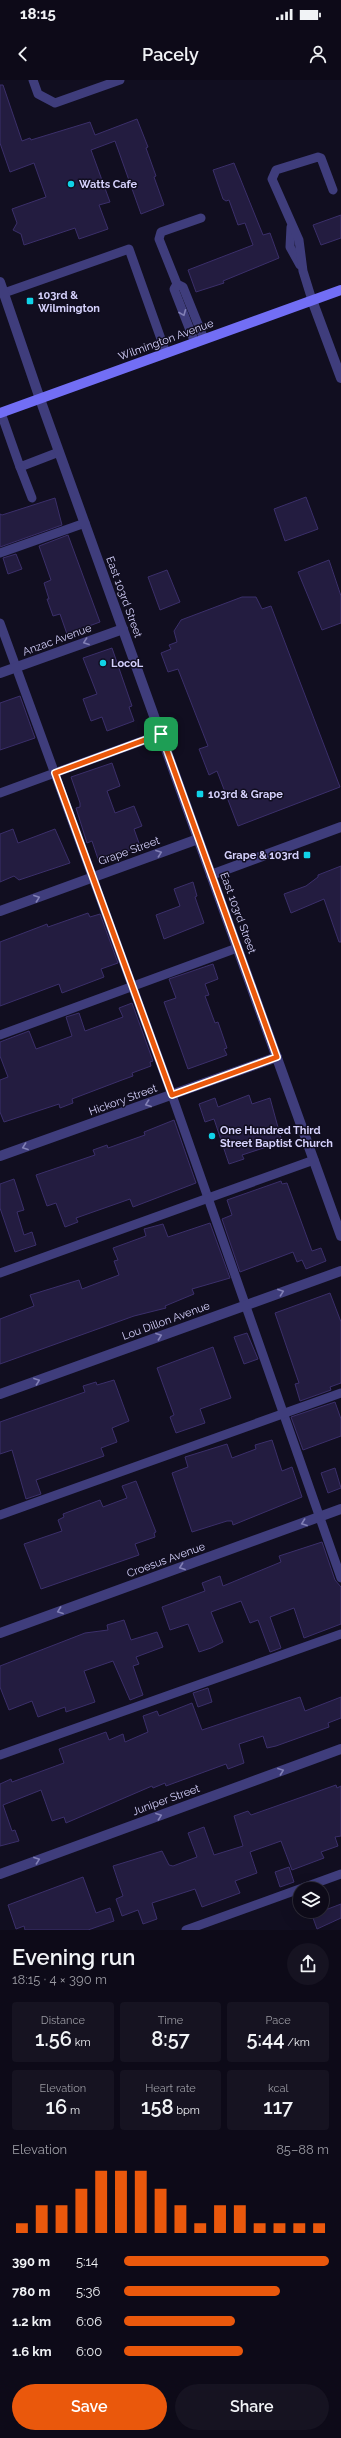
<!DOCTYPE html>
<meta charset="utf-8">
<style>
body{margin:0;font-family:Raleway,sans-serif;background:#161321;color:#f1f3f6;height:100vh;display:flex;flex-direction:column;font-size:15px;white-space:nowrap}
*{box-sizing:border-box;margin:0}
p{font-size:13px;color:#9a9aa2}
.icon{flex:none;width:22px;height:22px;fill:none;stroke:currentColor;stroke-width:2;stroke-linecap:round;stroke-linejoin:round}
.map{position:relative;height:1850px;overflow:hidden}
.sheet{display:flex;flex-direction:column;background:#0d0a18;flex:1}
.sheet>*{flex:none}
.controls{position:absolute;left:293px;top:1802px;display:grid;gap:8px}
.controls a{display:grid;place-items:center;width:36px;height:36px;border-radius:50%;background:#0d0a18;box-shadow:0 4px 16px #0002,0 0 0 1px #2d2b37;font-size:20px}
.pin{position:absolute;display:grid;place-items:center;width:34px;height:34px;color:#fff;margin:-17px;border-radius:8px;box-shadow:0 2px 6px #0006}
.round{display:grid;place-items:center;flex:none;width:42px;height:42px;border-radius:21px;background:#161321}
.overview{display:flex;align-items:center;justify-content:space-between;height:68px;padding:0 12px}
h1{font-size:22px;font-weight:600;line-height:30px}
.stats{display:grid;grid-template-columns:repeat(3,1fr);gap:6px;height:68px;padding:4px 12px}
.stats div{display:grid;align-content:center;border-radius:4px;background:#161321;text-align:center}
.stats b{font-size:20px;font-weight:600}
.stats small{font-size:11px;font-weight:400}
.stats p{font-size:11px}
.chart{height:112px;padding:8px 12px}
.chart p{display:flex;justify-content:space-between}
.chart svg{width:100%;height:72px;margin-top:4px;stroke:#ea580c;stroke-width:6}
.cta{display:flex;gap:8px;margin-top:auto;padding:8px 12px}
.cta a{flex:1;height:46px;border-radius:24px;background:#ea580c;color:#fff;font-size:16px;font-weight:600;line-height:46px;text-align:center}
.cta a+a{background:#161321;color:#f1f3f6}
ul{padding:0 12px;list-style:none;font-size:13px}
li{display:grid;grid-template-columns:64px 48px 1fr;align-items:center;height:30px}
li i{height:10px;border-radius:5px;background:#ea580c}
.status{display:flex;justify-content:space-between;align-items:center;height:28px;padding:0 20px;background:#0d0a18;direction:ltr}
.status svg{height:11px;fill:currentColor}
header{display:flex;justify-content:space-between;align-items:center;height:52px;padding:0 12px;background:#0d0a18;font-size:18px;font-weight:600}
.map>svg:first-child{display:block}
.building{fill:#231c40;stroke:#3b2f6a}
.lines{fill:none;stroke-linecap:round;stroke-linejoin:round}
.service{stroke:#3f3d7c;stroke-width:9}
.minor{stroke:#3f3d7c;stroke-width:10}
.tertiary{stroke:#3f3d7c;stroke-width:10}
.secondary{stroke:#726ef5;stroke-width:10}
.oneway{stroke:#8280b6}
.route-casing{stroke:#fff;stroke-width:8}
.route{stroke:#ea580c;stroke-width:5}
.poi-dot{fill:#10d3e8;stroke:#110e20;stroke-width:1.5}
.labels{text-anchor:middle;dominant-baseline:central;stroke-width:3;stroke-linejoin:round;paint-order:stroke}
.poi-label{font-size:11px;font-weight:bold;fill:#d5d1fc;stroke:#110e20;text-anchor:start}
.street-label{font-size:11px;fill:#d5d1fc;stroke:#110e20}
</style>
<div class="status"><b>18:15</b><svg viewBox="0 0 49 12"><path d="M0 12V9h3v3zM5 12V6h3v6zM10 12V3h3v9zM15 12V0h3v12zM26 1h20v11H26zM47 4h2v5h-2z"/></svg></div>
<header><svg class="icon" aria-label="back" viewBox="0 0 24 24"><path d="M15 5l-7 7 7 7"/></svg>Pacely<svg class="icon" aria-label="person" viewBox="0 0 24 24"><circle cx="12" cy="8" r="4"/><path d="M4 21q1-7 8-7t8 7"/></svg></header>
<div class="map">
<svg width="341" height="1850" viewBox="0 0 341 1850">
<rect width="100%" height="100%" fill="#110e20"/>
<g class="building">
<path d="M0,5h3l19,56 8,-3 1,2 59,-18 5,13 42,-16 11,28 -2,1 10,28 -2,1 10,28 -23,9 -26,-73 -24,9 19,52 -11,3 9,24 -29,10 -4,-11 -51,17 -3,-11 -8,-4 4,-7 -5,-14 34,-12 -12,-34 -24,9 -10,-29z"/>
<path d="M234,83l29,72 7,-2 9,25 -56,23 1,2 -28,9 -8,-22 65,-25 -8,-22 -7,2 -9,-25 -3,1 -3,-2 -10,-29z"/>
<path d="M341,135v23l-20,7 -8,-20z"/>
<path d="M306,417l12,32 -33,12 -11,-32z"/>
<path d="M55,418l7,27 -62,22v-33l2,1z"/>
<path d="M68,455l32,87 -33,12 -7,-20 -7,2 -6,-17h2l-5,-16 7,-3 -12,-34z"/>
<path d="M16,474l6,15 -14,5 -5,-16z"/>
<path d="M329,480l12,36v27l-19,7 -24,-58z"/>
<path d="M167,490l13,32 -20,8 -12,-33z"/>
<path d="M242,517h14l6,12 9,-3 69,181 -102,39 -21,-55 -8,4 -10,-26 9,-3 -30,-77 -10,3 -7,-19 10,-4 -2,-4 8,-3 -3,-11 7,-11z"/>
<path d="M112,568l20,58 -3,1 5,14 -27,10 -5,-14 -11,4 -8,-22 14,-5 -14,-36z"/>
<path d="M20,616l15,42 -35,12v-47z"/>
<path d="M112,683l8,23 -13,5 8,22 19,-7 8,20 -8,3 6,17 -41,16 -7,-21 -5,2 -11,-35 4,-1v-4l-9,-26z"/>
<path d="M13,749l5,14 37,-14 15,34 -51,17 -5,-4 -14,6v-48z"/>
<path d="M341,786v76h-2l-15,-43 -33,14 -7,-19 22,-8 12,-9v-2z"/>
<path d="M193,802l4,14 -2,1 9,26 -40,16 -8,-24 24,-9 -6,-17z"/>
<path d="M88,833l2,4 10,-3 18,49 -17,6 3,8 -42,16 -3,-9 -59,22v-64l42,-16 5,-2 1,3z"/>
<path d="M213,884l5,15 -13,5 4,11 -4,1 10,27 3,-1 9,26 -3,1 3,6 -39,14 -24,-67 12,-4 -7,-19z"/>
<path d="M132,923l21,58 -3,1 1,4 -19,7 1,3 -11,4 -50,19 1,4 -13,5 -1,-4 -55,18 -4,-10v-32l8,-3 -8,-21v-14l29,-11 7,18 36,-13 -6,-19 13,-4 6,18 38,-14 -4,-9z"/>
<path d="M249,1015l3,9 18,-6 12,44 -40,13 2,4 -15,5 -15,-45 -9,3 -6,-18 16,-6 3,9z"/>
<path d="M174,1040l22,63 -63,24 -3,-8 -54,19 2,4 -13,5 -9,-24 -9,3 -11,-31 59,-20 -2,-5 14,-5 1,3 37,-13 -1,-3z"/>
<path d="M14,1099l10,31 -7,2 7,23 8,-3 4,13 -21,7 -15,-44v-24z"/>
<path d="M281,1101l1,3 5,-1 25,68 9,-3 5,13 -20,8 -4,-9 -5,2 -4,-10 -53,20 -18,-53 10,-4 -5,-15z"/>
<path d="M210,1143l20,55 -38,11 2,5 -29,12 1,2 -32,8 -134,48v-45l34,-13 -4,-11 49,-15 3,9 37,-14 -5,-14 4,-1 -5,-12 33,-12 -2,-7 19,-5 5,13z"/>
<path d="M330,1213l11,29v61l-11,4 1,3 -31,11 -5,-17 4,-1 -24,-70z"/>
<path d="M247,1253l11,26 -14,5 -10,-27z"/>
<path d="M213,1267l18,51 -31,11 5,14 -29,10 -6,-16 4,-2 -17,-47z"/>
<path d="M114,1300l15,41 -17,7 5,14 -16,6 3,8 -68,24 5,14 -15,5 -14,-49 -12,4v-32l85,-30 -2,-6 13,-4 1,3z"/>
<path d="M335,1322l6,17v17l-38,14 -12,-33z"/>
<path d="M272,1360l10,31 10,-4 10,30 -69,28 -1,-4h-5l-35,11 -20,-59 16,-6 -3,-10 42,-13 5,14 24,-9 -1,-4z"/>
<path d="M335,1388l6,20 -13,5 -7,-20z"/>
<path d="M136,1401l20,51 -2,1 1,4 -20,7 4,11 -98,34 -17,-45 38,-13 -4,-11 6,-3 -1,-3 37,-14 3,7 24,-9 -5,-12z"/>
<path d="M322,1462l13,38 6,7v37l-37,14 -10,-30 -24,9 11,31 -11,4 -12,-32 -8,3 -9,-22 -30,11 12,30 -12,6 -12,4 -11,-28 -18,6 -8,-23 43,-16 -3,-8 18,-7 3,10 58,-24 -2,-6z"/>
<path d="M124,1540l7,20 26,-8 6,15 -27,10 3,7 -6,2 10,29 -13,5 -17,-39 -29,10 11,31 -29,10 -1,-5 -27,10 -6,-16 -23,9 -9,-23v-21l85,-33 23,-3 -1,-5z"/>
<path d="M208,1608l4,14 -14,5 -5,-14z"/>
<path d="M300,1617l5,14 36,-14v21l-13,5 1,4 -53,19 -9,2 -4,-12 -24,8 5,19 -16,6 -2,-5 -60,22 -1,-3 -12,5 -1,-2 -86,37 -2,-6 -12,4 -11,-31 -38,15 9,26 3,-1 4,11 -19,5v-62l11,-5 1,3 52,-19 -5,-14 47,-17 3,8 14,-6 2,8 23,-10 -5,-16 14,-5 2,5 33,-13 10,27z"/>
<path d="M336,1705l1,3 4,-2v50l-6,1 3,9 -17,6 3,6 -32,12 -11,-29 -31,11 7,21 -22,8 5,12 -38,14 -7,-18 -43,14 5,16 -14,5 -5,-14 -16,6 -6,-17 7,-3 -10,-30 49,-15 7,14 4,1 24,-9 -9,-24 16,-6 10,28 29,-9 -9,-30 14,-5 3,4z"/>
<path d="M289,1787l5,15 -14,5 -5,-15z"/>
<path d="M83,1797l13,36 14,-5 4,13 -26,9h-63l-1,-4 -8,3 -8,-24z"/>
<path d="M341,1824v14l-24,11 -5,-14z"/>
</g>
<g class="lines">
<g class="service">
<path d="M33,0l5,14 17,9 65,-23"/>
<path d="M201,138l-40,14 -2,7 18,45 6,3 21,52"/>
<path d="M291,147l-1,20 10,18"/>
<path d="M177,204l-3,5 21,54"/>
<path d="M4,213l125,-44 37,104"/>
<path d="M312,220l-9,-29 -4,-31 -27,-61 4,-9 42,-13 3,1 12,32"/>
<path d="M1,333l19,54 39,-15"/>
<path d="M20,387l12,31"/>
<path d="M0,473l85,-30"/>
<path d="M0,543l172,472 169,483"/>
<path d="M0,713l161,-59"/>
<path d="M0,955l237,-87"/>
<path d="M0,1193l314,-113"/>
<path d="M0,1435l341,-122"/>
<path d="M0,1675l341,-121"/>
<path d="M186,1850l155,-56"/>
</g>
<g class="minor">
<path d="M312,220l29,78"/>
<path d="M0,593l123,-44"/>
<path d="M211,795l130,-48"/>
<path d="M0,831l198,-72"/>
<path d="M0,1076l277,-99"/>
<path d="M0,1314l341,-123"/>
<path d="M0,1553l341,-124"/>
<path d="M0,1794l341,-125"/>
</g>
<path class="tertiary" d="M0,202l40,117 301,837"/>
<path class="secondary" d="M0,333l341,-123"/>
</g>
<defs><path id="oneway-chevron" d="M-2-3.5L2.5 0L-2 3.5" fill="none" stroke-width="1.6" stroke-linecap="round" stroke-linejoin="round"/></defs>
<g class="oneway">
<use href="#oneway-chevron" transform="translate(183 233) rotate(68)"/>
<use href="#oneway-chevron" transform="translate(86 562) rotate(160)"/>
<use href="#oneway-chevron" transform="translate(159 773) rotate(-20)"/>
<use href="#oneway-chevron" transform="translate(37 818) rotate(-20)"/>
<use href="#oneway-chevron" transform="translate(148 1024) rotate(160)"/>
<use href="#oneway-chevron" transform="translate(25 1067) rotate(160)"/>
<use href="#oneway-chevron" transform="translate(281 1212) rotate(-20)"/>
<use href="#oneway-chevron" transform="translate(159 1256) rotate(-20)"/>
<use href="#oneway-chevron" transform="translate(37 1301) rotate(-20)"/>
<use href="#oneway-chevron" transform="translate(304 1443) rotate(160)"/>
<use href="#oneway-chevron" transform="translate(182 1487) rotate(160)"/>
<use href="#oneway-chevron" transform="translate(60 1531) rotate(160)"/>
<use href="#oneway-chevron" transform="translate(281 1691) rotate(-20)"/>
<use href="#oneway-chevron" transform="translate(159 1736) rotate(-20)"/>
<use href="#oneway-chevron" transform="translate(37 1780) rotate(-20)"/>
</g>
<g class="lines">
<defs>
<path id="route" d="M161,654l116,323 -105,38 -117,-322z"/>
</defs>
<use href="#route" class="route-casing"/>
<use href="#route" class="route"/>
</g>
<g class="poi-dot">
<circle cx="71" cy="104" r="4"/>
<rect x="26" y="217" width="8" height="8" rx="2"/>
<circle cx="103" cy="583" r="4"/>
<rect x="196" y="710" width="8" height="8" rx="2"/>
<rect x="303" y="771" width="8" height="8" rx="2"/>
<circle cx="212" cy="1056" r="4"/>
</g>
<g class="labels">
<g class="poi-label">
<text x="79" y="104">Watts Cafe</text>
<text x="38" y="215">103rd &amp;<tspan x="38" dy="13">Wilmington</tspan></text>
<text x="111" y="583">LocoL</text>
<text x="208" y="714">103rd &amp; Grape</text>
<text x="299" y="775" text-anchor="end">Grape &amp; 103rd</text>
<text x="220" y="1050">One Hundred Third<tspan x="220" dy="13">Street Baptist Church</tspan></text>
</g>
<g class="street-label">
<text transform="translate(166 260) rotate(-20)">Wilmington Avenue</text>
<text transform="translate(124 517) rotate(70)">East 103rd Street</text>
<text transform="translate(57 560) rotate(-20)">Anzac Avenue</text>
<text transform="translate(129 771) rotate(-20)">Grape Street</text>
<text transform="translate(238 833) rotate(70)">East 103rd Street</text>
<text transform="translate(123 1020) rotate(-20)">Hickory Street</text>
<text transform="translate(166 1241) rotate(-20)">Lou Dillon Avenue</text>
<text transform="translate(166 1480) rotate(-20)">Croesus Avenue</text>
<text transform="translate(166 1720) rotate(-20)">Juniper Street</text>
</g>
</g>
</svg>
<div class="controls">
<a><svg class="icon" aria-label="layers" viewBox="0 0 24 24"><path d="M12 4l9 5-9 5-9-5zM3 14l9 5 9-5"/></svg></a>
</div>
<div class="pin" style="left:161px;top:654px;background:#1e9e55"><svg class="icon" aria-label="arrive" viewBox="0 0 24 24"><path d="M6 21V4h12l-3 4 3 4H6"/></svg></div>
</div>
<section class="sheet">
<div class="overview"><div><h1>Evening run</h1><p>18:15 · 4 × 390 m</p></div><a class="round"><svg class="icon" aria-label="share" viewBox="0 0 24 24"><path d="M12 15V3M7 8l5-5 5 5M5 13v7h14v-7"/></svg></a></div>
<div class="stats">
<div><p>Distance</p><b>1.56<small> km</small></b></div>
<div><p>Time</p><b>8:57</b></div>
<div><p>Pace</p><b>5:44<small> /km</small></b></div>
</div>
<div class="stats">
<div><p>Elevation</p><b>16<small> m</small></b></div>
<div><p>Heart rate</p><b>158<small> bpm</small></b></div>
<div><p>kcal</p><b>117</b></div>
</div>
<div class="chart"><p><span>Elevation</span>85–88 m</p>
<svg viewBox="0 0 160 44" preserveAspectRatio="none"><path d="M5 44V38M15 44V27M25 44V27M35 44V17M45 44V6M55 44V6M65 44V6M75 44V17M85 44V27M95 44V38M105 44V27M115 44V27M125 44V38M135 44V38M145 44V38M155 44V38"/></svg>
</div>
<ul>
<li><b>390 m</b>5:14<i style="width:100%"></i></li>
<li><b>780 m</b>5:36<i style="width:76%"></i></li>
<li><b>1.2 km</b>6:06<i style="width:54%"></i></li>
<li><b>1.6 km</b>6:00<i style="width:58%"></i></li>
</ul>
<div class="cta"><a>Save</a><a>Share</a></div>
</section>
